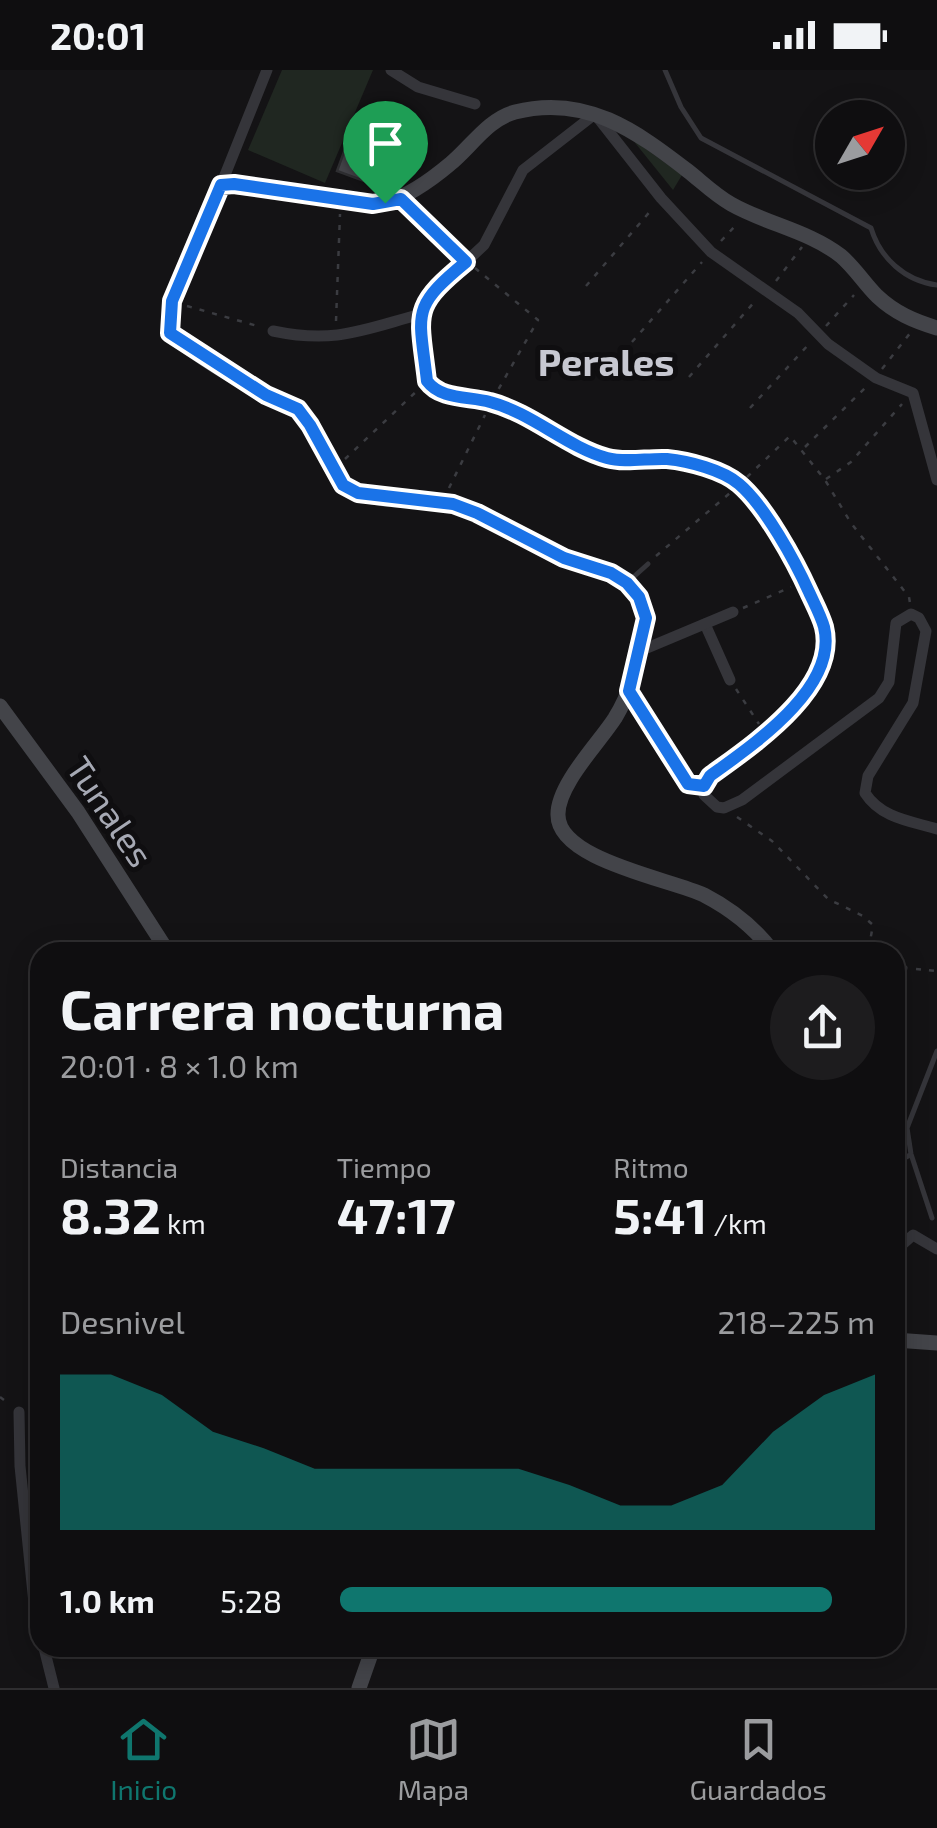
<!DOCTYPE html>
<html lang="es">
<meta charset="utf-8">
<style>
body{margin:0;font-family:"Exo 2",sans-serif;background:#1d1c1e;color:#f1f3f6;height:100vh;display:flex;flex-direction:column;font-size:38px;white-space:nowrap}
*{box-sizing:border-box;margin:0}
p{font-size:32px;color:#9b9c9f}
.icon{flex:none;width:55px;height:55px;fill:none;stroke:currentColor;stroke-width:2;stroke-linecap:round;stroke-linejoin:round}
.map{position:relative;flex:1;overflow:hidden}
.side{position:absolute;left:30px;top:872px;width:875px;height:715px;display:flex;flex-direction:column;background:#0f0e10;border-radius:30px;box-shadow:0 5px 25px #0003,0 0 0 2px #2f2e30}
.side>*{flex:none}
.needle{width:65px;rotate:51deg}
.controls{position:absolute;left:815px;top:30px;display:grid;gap:20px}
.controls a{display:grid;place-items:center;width:90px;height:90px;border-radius:50%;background:#0f0e10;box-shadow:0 5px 25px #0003,0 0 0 2px #2f2e30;font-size:50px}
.pin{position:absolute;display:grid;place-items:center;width:85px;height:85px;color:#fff;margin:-102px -42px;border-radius:50% 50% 50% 0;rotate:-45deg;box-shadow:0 0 10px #0007}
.pin .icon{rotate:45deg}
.round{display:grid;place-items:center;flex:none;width:105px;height:105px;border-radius:52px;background:#1d1c1e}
.overview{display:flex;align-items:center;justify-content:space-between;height:170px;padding:0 30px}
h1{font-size:55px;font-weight:700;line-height:75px}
.metrics{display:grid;grid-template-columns:repeat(3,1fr);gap:15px;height:170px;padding:10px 30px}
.metrics div{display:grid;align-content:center}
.metrics b{font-size:50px;font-weight:700}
.metrics small{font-size:28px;font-weight:400}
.metrics p{font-size:28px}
.chart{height:280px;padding:20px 30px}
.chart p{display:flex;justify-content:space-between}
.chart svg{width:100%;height:180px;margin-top:10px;fill:#0f766e;opacity:.7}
ul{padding:0 30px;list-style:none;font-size:32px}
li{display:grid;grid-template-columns:160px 120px 1fr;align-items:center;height:75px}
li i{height:25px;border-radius:12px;background:#0f766e}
.status{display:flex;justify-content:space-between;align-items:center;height:70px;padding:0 50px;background:#0f0e10;direction:ltr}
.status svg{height:28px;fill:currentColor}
.tabs{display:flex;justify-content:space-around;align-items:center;height:140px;border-top:2px solid #2f2e30;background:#0f0e10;font-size:28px;color:#9b9c9f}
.tabs a{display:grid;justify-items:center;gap:5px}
.tabs .active{color:#0f766e}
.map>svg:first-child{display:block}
.green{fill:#202721}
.building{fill:#434348;stroke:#2e2e31;stroke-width:2.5}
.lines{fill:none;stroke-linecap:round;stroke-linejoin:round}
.path{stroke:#3b3c41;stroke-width:2.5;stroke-dasharray:5 8;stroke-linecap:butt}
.lane{stroke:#35353a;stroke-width:5}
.street{stroke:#35353a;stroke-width:11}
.secondary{stroke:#434449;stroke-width:15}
.route-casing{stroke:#fff;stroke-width:20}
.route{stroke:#1a73e8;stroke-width:12}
.labels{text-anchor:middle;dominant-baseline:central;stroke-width:10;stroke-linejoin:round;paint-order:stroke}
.street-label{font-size:35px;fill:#a6a9b4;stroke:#0f0e10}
.neighbourhood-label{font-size:38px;font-weight:bold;fill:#c7c8d1;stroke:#0f0e10}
</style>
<div class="status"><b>20:01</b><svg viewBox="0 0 49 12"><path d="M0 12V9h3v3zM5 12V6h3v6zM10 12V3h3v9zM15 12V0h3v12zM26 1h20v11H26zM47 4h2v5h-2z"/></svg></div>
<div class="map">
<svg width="937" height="1618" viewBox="0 0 937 1618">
<rect width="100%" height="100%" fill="#141315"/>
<g class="green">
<path d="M282,0h91l-48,113 -77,-33z"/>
<path d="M632,69l50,36 -9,15z"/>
</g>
<path class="building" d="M356,49l46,17 -19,52 -46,-17z"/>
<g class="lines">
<g class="path">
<path d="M409,137l48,46"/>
<path d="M721,171l15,-16"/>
<path d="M475,198l63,52 -40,70"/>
<path d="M776,211l26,-34"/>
<path d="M586,216l67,-78"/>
<path d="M187,236l74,21"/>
<path d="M336,251l4,-107"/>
<path d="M826,256l28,-31"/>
<path d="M632,272l70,-80"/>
<path d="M882,299l29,-37"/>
<path d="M689,307l67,-77"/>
<path d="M750,338l60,-65"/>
<path d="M805,377l62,-61"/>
<path d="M345,389l74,-70"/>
<path d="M747,407l43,-41 35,44 26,43 58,74 1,6"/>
<path d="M826,409l25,-17 51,-58"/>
<path d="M449,418l36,-73"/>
<path d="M656,486l74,-63"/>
<path d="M743,538l48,-21"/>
<path d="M736,619l23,35"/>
<path d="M640,636l48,78 5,1"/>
<path d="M737,747l35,24 56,58 35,17 10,9 -5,27"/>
<path d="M916,899l21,2"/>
<path d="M0,1327l9,7"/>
</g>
<g class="lane">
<path d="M665,0l16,37 20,31 170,90c9,30 34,53 66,57"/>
<path d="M629,511l19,-17"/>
<path d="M895,934l10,-36"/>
<path d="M895,1093l15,-8"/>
<path d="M932,1148l-21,-64 -4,-26 30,-77"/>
</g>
<g class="street">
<path d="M391,0l27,17 57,17"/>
<path d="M221,115l46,-115"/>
<path d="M273,261c62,13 89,-1 148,-17"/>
<path d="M937,410l-24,-87 -37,-15 -48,-34 -30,-31 -87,-61 -50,-54 -66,-84 -72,56 -39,75 -58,54 -5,15 6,67c14,19 41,15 62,21 42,11 76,44 117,56 15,4 36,1 53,1 40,1 81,18 103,53 16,27 61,90 63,120 3,57 -54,99 -95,129 -13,10 -26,16 -26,34l13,12 7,1 18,-8 137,-102 10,-16 7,-59 15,-9 8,4 7,13 -13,72 -45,73 -3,17c16,25 45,28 72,36"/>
<path d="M705,554l25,56"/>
<path d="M640,581l93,-39"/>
<path d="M895,1181l18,-16 24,14"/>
<path d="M19,1342l1,54 15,147 5,20"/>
<path d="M44,1578l10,40"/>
</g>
<g class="secondary">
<path d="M0,636l78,106 90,140"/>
<path d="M773,882c-18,-24 -42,-43 -69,-57 -34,-16 -146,-35 -146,-80 -1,-30 41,-72 57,-97 14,-23 23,-51 27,-78 4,-21 4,-39 -13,-55 -16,-16 -42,-19 -62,-26 -40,-15 -75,-47 -116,-55 -31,-6 -70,0 -98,-13 -28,-13 -31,-59 -54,-80 -9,-8 -23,-11 -34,-17 -32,-17 -68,-37 -95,-61l2,-32 49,-116 164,18c24,-7 46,-23 65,-39 20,-16 38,-45 65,-52 71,-18 121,19 173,59 14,11 27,24 43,33 35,20 78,27 110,52 14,12 23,27 36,40 18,17 37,25 60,32"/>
<path d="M895,1270l42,3"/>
<path d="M359,1618l14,-40"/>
</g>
</g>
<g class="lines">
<defs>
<path id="route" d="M234,114l139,20 28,-5 65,63c-56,46 -47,50 -39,119 14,19 42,15 63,21 42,11 77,45 117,56 18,5 41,0 60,1 21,2 56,11 72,25 26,22 56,77 70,108 5,11 12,24 15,35 15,61 -73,119 -114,149l-6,10 -16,-2 -59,-93 17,-73 -7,-21 -12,-14 -16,-10 -47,-15 -87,-45 -24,-9 -95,-11 -15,-8 -33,-60 -12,-16 -32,-14 -96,-62 2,-32 49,-116z"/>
</defs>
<use href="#route" class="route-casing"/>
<use href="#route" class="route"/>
</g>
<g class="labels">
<g class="street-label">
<text transform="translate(111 741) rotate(56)">Tunales</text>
</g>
<g class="neighbourhood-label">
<text x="606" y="291">Perales</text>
</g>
</g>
</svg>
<div class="controls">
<a><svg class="needle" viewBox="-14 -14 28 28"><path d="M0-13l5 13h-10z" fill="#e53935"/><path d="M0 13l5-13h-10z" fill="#9b9c9f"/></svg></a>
</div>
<div class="pin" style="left:385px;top:133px;background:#1e9e55"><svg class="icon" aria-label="arrive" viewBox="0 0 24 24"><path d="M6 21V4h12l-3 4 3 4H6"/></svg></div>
<section class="side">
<div class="overview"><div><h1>Carrera nocturna</h1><p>20:01 · 8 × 1.0 km</p></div><a class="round"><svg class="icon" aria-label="share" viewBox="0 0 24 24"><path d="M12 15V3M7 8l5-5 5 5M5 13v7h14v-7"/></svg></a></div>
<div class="metrics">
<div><p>Distancia</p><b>8.32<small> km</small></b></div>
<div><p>Tiempo</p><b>47:17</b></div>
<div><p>Ritmo</p><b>5:41<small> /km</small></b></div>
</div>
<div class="chart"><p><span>Desnivel</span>218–225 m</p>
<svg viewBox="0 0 160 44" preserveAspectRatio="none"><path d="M0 44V6L10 6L20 11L30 20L40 24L50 29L60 29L70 29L80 29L90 29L100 33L110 38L120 38L130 33L140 20L150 11L160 6V44z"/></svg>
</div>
<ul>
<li><b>1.0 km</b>5:28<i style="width:92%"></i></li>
</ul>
</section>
</div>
<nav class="tabs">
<a class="active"><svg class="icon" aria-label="home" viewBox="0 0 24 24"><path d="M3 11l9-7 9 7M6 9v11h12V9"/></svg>Inicio</a>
<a><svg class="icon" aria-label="map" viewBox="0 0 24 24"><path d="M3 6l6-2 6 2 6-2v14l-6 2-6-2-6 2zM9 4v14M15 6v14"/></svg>Mapa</a>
<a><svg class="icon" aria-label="saved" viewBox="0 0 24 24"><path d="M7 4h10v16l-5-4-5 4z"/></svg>Guardados</a>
</nav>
